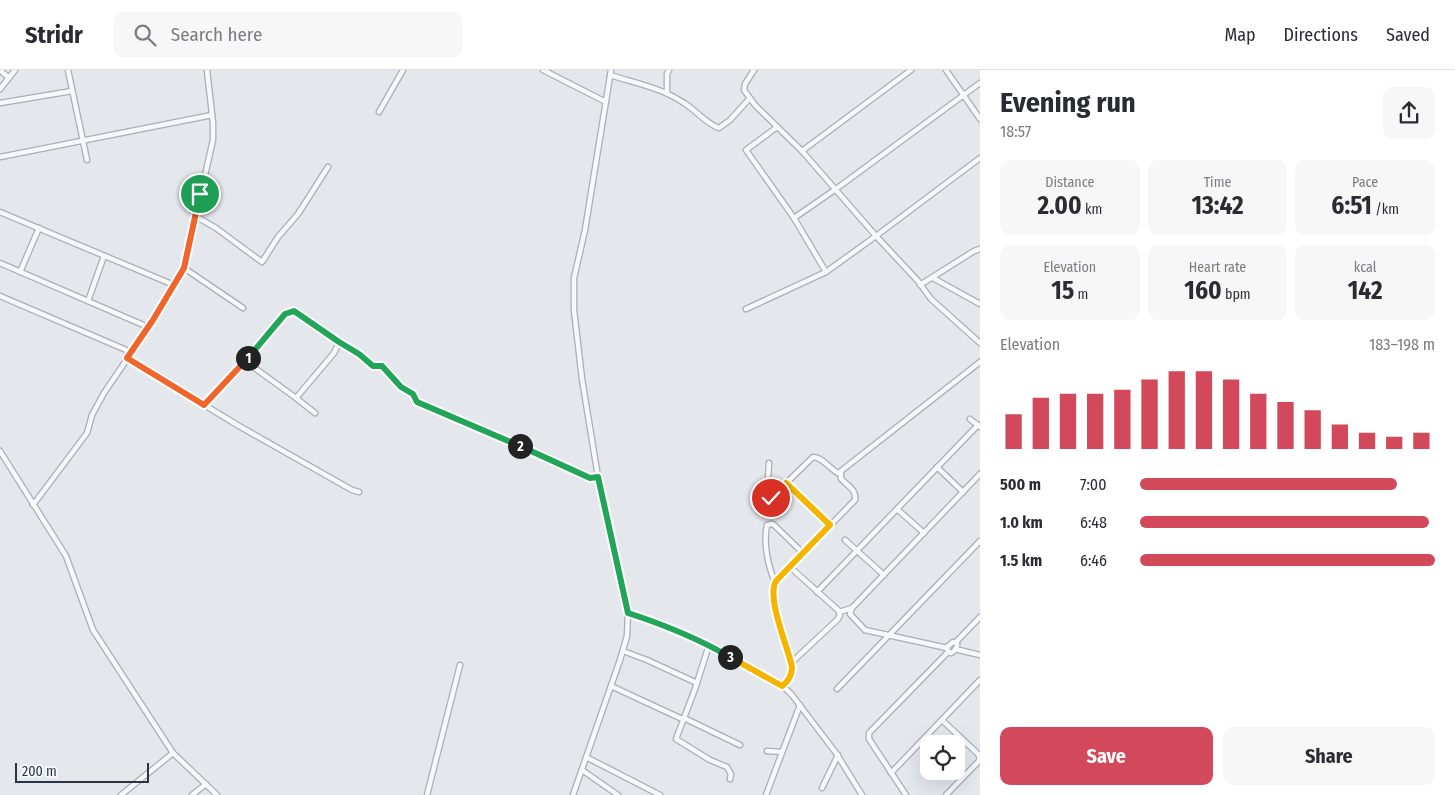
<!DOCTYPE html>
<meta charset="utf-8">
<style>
body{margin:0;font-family:"Fira Sans Condensed",sans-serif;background:#f7f7f7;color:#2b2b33;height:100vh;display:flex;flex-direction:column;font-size:19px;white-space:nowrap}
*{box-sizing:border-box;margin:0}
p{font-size:16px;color:#7c7c81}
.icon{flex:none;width:28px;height:28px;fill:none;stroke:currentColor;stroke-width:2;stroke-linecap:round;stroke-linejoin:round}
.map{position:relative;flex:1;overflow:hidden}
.sheet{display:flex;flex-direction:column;background:#fff;width:475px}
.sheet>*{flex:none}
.tools{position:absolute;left:920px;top:665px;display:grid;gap:10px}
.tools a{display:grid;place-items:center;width:45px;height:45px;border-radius:10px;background:#fff;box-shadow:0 5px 20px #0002;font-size:25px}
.scale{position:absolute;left:15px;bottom:12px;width:134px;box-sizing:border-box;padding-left:5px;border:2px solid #2b3445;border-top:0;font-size:14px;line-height:18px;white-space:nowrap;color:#2b3445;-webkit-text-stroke:4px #f4f6f9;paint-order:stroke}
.pin{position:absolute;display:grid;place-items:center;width:42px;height:42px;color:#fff;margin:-21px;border:2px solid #fff;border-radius:50%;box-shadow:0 1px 5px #0007}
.km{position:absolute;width:25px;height:25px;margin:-12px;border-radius:50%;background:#222;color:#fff;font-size:14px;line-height:25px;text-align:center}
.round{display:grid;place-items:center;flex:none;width:52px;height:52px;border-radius:10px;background:#f7f7f7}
.head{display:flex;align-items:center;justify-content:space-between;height:85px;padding:0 20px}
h1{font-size:28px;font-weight:700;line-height:38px}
.metrics{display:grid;grid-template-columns:repeat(3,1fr);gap:8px;height:85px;padding:5px 20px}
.metrics div{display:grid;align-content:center;border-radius:10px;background:#f7f7f7;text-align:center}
.metrics b{font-size:25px;font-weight:700}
.metrics small{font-size:14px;font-weight:400}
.metrics p{font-size:14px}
.chart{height:140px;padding:10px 20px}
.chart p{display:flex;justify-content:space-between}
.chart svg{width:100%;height:90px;margin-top:5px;stroke:#d1495b;stroke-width:6}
.action{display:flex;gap:10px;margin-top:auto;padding:10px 20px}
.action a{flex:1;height:58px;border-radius:10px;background:#d1495b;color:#fff;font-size:20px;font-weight:700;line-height:58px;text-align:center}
.action a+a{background:#f7f7f7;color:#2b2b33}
ul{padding:0 20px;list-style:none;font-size:16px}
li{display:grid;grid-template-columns:80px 60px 1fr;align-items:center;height:38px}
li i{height:12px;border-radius:6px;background:#d1495b}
header{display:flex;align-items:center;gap:30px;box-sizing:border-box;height:70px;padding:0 25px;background:#fff;border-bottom:1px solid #e1e1e2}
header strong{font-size:24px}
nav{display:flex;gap:28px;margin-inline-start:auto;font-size:18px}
.search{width:350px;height:45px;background:#f7f7f7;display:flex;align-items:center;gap:12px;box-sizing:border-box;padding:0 18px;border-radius:10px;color:#7c7c81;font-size:19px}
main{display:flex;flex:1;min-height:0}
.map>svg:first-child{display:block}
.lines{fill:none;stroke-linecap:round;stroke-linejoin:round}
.minor-casing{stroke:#a9aeb7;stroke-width:7}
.minor{stroke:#f7f8fa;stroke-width:4.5}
.split-1-casing{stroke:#fff;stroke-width:10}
.split-2-casing{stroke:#fff;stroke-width:10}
.split-3-casing{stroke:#fff;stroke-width:10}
.split-4-casing{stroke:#fff;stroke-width:10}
.split-1{stroke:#f0652b;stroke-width:6}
.split-2{stroke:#22a559;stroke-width:6}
.split-3{stroke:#22a559;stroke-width:6}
.split-4{stroke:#f5b400;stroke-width:6}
</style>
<header>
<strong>Stridr</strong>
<div class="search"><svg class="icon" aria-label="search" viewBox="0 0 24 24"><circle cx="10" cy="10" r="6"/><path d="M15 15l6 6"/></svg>Search here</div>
<nav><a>Map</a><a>Directions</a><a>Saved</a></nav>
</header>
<main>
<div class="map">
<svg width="980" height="725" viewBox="0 0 980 725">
<rect width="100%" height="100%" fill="#e4e7ec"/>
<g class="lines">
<defs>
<g id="minor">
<path d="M0,0l9,8"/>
<path d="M68,0l19,90"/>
<path d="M543,0l63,32"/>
<path d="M754,0l-9,14 -1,6 11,15 47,46 74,85 42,45 13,18 49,44"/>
<path d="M946,0l34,49"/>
<path d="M610,5c25,8 52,13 74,28 12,7 22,21 35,25l11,-8 20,-22"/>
<path d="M0,19l15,-19"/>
<path d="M667,23v-19l2,-4"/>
<path d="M0,33l72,-12"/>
<path d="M379,42l24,-42"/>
<path d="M777,57l-31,23 48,68 32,54"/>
<path d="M802,81l109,-81"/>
<path d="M0,87l212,-42"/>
<path d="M0,142l174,73"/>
<path d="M195,146l21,12 46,34 16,-25 20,-23 30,-47"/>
<path d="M794,148l42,-29 144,-106"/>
<path d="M0,193l148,64"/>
<path d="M184,198l59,40"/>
<path d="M20,202l19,-44"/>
<path d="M933,208l47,26"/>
<path d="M920,215l54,-34 6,-2"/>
<path d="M0,226l131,56"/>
<path d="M88,231l16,-45"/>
<path d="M746,239l80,-37 50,-36 104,-78"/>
<path d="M127,288l112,68 113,64 7,2"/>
<path d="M245,291l51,37 19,15"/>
<path d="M296,328l38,-45 5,-10"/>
<path d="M204,335l59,-63 22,-28 9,-3 45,32 20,11 14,12h9l19,21 12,6 4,9 86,36 87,40 8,-1"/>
<path d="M970,349l10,8"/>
<path d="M0,381l66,105 27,74 80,123 44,42"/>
<path d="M769,393l-2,32 3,3 2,-1 41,-40c10,0 17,13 27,17"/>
<path d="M937,397l26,25"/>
<path d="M786,413l44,42"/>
<path d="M33,435l54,-72 5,-18 12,-22 49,-72 31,-53 29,-128v-17l-6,-53"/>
<path d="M897,439l27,24"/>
<path d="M845,470l39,35"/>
<path d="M790,497l48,43 2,5 -2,4 -47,44"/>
<path d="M775,512c-7,-16 -12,-39 -8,-57l4,-1h2l30,29"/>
<path d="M817,522l161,-167"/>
<path d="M852,538l128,-134"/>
<path d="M839,542l13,-4 -2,6 15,16 82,18"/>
<path d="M628,543l31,10 45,19 79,44 9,9 44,58 26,42"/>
<path d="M956,572l24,-25"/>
<path d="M709,575l-14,44 -19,50 34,21 17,7 4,7 -1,5"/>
<path d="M955,579l25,6"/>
<path d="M623,581l24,9 50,23"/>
<path d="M611,616l69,32 6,1 54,26"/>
<path d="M783,616l7,-8 2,-11 -17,-61 -2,-17 3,-8 79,-81c2,-10 -8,-15 -14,-21v-8l139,-109"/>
<path d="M837,619l143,-148"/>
<path d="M942,650l36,34 2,4 -2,4 -32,33"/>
<path d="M767,681l15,1"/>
<path d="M586,687l74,38"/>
<path d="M582,700l36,25"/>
<path d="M891,703l89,-93"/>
<path d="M822,718l16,-33"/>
<path d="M121,725l52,-42"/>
<path d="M192,725l14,-11"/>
<path d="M427,725l33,-130"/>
<path d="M573,725l47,-135 7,-24 1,-23 -30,-136 -16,-98 -8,-69v-32l11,-48 26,-160"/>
<path d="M766,725l34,-90"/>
<path d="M906,725l-37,-56v-6l79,-81 -1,-5 6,-5 4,1c1,4 -2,8 -6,10l-3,-1"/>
</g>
</defs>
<use href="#minor" class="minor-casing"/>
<use href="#minor" class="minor"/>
</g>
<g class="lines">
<defs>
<path id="split-1" d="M200,124l-16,74 -31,52 -26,38 77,47 44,-47"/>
<path id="split-2" d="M248,288l37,-44 9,-3 45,31 20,12 14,12h9l19,21 12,7 4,8 103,44"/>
<path id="split-3" d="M520,376l70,32 8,-1 30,136c37,12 69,25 102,44"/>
<path id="split-4" d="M730,587l52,29c7,-5 10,-11 10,-19 -4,-20 -26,-69 -16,-86l54,-56 -44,-42 -15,15"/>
</defs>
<use href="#split-1" class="split-1-casing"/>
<use href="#split-2" class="split-2-casing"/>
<use href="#split-3" class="split-3-casing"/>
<use href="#split-4" class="split-4-casing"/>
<use href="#split-1" class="split-1"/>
<use href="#split-2" class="split-2"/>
<use href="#split-3" class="split-3"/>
<use href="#split-4" class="split-4"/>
</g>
</svg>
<div class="tools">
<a><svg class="icon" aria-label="locate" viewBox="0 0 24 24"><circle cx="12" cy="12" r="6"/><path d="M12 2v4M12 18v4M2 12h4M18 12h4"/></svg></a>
</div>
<div class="scale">200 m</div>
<div class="pin" style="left:200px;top:124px;background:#1e9e55"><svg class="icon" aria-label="arrive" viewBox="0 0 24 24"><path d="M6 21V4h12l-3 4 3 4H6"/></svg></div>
<div class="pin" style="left:771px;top:428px;background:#d93025"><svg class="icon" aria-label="check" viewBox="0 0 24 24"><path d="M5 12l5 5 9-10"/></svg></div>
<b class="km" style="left:248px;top:288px">1</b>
<b class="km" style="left:520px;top:376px">2</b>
<b class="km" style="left:730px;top:587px">3</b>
</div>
<section class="sheet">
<div class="head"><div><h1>Evening run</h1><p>18:57</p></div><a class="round"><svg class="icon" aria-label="share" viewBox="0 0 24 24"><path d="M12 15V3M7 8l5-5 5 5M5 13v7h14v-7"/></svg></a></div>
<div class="metrics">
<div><p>Distance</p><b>2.00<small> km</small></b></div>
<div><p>Time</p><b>13:42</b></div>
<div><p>Pace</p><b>6:51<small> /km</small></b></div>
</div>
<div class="metrics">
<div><p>Elevation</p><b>15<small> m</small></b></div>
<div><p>Heart rate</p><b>160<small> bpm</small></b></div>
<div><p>kcal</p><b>142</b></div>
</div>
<div class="chart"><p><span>Elevation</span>183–198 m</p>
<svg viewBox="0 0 160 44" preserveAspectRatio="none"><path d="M5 44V27M15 44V19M25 44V17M35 44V17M45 44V15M55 44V10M65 44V6M75 44V6M85 44V10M95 44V17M105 44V21M115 44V25M125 44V32M135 44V36M145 44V38M155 44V36"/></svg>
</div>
<ul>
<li><b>500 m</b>7:00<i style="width:87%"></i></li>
<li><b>1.0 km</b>6:48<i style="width:98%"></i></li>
<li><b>1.5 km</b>6:46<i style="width:100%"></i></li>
</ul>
<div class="action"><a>Save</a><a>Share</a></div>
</section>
</main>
